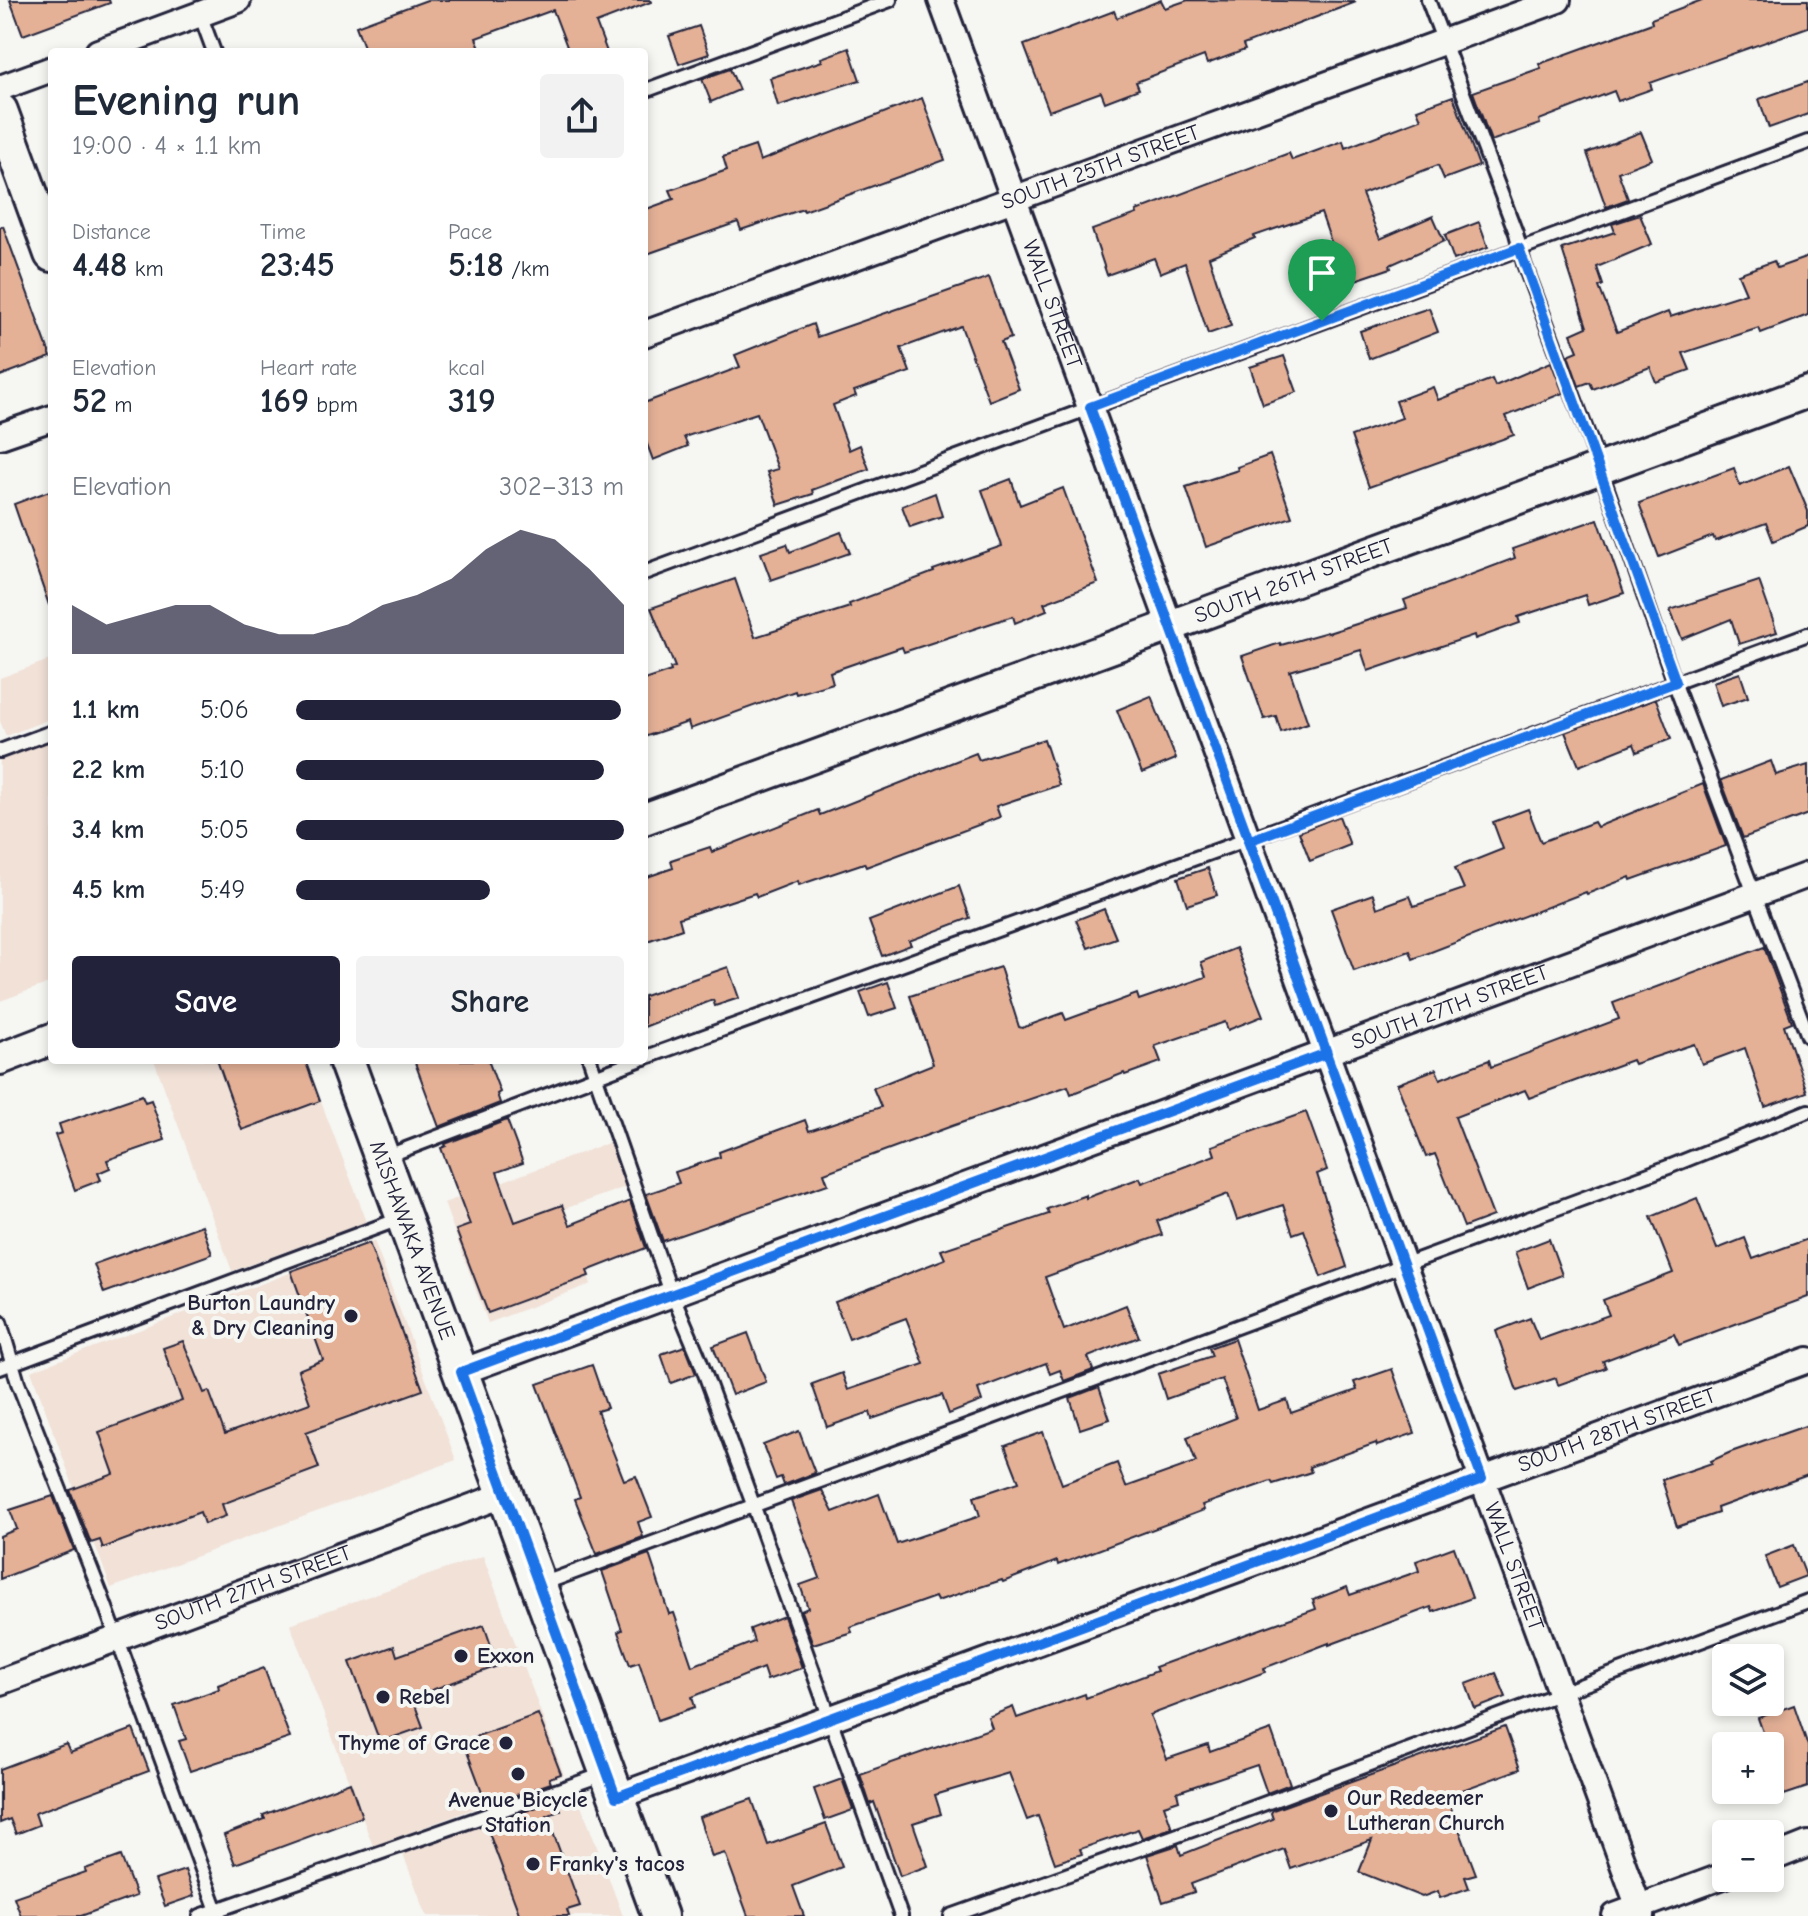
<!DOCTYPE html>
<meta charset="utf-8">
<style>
body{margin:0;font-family:"Comic Neue",sans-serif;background:#f2f2f3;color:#1f2937;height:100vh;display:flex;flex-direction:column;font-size:30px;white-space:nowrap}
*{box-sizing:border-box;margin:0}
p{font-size:26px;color:#747a83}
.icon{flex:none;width:44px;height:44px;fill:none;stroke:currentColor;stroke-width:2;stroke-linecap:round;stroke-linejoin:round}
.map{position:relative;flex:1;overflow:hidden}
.side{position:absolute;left:48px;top:48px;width:600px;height:1016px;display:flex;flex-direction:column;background:#fff;border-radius:8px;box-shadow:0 4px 12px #0003}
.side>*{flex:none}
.tools{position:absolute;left:1712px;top:1644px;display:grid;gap:16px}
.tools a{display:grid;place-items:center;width:72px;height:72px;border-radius:8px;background:#fff;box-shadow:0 4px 12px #0003;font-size:40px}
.pin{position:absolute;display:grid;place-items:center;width:68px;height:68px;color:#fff;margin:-82px -34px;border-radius:50% 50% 50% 0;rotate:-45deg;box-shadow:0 0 8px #0007}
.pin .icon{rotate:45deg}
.round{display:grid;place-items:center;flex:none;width:84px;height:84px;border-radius:8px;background:#f2f2f3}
.summary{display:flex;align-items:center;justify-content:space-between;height:136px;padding:0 24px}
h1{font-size:44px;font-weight:600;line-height:60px}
.metrics{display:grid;grid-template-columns:repeat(3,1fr);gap:12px;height:136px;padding:8px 24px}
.metrics div{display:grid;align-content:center}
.metrics b{font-size:34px;font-weight:600}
.metrics small{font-size:22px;font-weight:400}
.metrics p{font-size:22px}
.chart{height:224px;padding:16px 24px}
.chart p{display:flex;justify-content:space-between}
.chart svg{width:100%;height:144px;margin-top:8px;fill:#22223b;opacity:.7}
.button{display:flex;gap:16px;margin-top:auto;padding:16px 24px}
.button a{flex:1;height:92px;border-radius:8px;background:#22223b;color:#fff;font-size:32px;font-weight:600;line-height:92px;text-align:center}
.button a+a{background:#f2f2f3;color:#1f2937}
ul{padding:0 24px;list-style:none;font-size:26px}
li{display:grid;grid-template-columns:128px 96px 1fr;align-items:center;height:60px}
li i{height:20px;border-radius:10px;background:#22223b}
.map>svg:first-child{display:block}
.built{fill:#f1e1d7}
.building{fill:#e4b197;stroke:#22223b;stroke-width:2}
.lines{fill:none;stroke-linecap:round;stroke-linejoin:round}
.service-casing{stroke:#22223b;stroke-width:18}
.minor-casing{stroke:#22223b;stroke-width:30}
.tertiary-casing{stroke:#22223b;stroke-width:36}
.secondary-casing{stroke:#22223b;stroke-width:40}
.service{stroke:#f6f6f2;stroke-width:12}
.minor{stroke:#f6f6f2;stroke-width:24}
.tertiary{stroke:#f6f6f2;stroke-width:30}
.secondary{stroke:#f6f6f2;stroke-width:34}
.route-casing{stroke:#fff;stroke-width:16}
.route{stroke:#1a73e8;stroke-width:10}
.poi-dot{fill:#22223b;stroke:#f6f6f2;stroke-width:3}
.labels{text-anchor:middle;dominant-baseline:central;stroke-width:8;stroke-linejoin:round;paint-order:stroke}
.street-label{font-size:22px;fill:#22223b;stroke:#f6f6f2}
.poi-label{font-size:22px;font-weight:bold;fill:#22223b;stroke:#f6f6f2;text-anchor:start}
</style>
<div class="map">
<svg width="1808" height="1916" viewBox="0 0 1808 1916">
<rect width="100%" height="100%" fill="#f6f6f2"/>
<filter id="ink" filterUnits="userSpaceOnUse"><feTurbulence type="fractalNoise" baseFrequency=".0125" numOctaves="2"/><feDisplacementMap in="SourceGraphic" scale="16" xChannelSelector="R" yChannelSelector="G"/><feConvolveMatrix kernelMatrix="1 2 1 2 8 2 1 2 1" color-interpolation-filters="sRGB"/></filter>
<g filter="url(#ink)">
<g class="built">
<path d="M52,659v59l-46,18 -6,-15v-43z"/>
<path d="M52,736v246l-52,19v-247z"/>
<path d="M154,1060h151l62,162 -135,49z"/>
<path d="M611,1142l17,44 -64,23 27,75 -103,39 -44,-120z"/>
<path d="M374,1241l82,219 -345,128 -80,-217z"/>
<path d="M483,1556l81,219 -191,71 -83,-222z"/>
<path d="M575,1789l48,127h-196l-25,-64z"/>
</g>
<g class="building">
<path d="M10,0h99l1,3 -87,32z"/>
<path d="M427,0h223l1,2 -55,21 11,29h-38l-16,-42 -77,28 6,14h-116l-10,-26z"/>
<path d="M1161,0l4,8 23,-8 168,2 -113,43 2,5 -38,14 -3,-8 -68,26 3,7 -34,13 -4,-10 -52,19 -25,-66 90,-34 3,7z"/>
<path d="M1702,0h106v27l-158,56 2,6 -34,12 -4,-10 -75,29 1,4 -49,17 -18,-49 68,-24 -2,-4 113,-41 -1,-4z"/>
<path d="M699,26l10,28 -30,10 -10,-28z"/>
<path d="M849,48l11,32 -82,26 -8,-28 52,-17 -1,-3z"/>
<path d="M730,69l9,21 -28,12 -9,-23z"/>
<path d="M1808,82v32l-39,14 -10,-29z"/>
<path d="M1453,96l26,70 -35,13 -6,-14 -76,29 18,45 53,-23 11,25 -54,24 1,3 -77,26 -9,-27 31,-11 -15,-43 -67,23 1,2 -46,19 22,69 -23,8 -23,-71 -25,10 -6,-15 -47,17 -15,-45 45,-16 -1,-3 153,-58 3,7 51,-19 2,7 76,-29 -4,-10z"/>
<path d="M922,98l23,62 -141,51 -1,-2 -62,21 -3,-8 -94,33v-45l30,-11 -4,-9 57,-20 -4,-13 32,-11 5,15z"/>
<path d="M1641,132l11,27 -34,13 10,27 -22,8 -19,-54z"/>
<path d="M1640,215l12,29 -55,23 6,18 -4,2 18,45 51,-20 2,5 76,-24 -8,-19 36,-13 3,7 31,-11v58l-47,18 -2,-5 -76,25 7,17 -34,12 -6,-15 -57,22 -3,-7 -11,4 -11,-31 10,-4 -7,-17 16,-7 -25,-78 53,-17 -3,-8z"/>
<path d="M1479,222l9,25 -34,13 -9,-25z"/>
<path d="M3,226l48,131 -51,19v-149z"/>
<path d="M989,277l22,61 -10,4 18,47 -30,12 -28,-75 -60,22 9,24 -56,19 2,5 -23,9 16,45 11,-5 9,24 -57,21 1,4 -35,11 -11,-33 11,-3 -21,-56 -73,24 4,9 -35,14 -9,-24v-33l96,-36 -5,-12 78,-31 4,13z"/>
<path d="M1429,308l9,24 -69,27 -9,-28z"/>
<path d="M1284,356l13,36 -34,12 -13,-37z"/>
<path d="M1551,362l12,31 -57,23 8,19 -145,52 -18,-51 51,-18 -6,-17 37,-14 5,13 54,-21 3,7z"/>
<path d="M1270,455l22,62 -86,30 -20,-60 52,-17 -1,-3z"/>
<path d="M1789,466l19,45v15l-35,15 -7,-18 -51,18 -2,-5 -54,21 -20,-54 95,-35 6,18z"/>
<path d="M1011,479l9,26 43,-17 35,95 -54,20 3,7 -32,13 -2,-7 -109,36 -2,-5 -72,25 3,11 -37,11 -1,-3 -105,38 -2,-7 -44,15v-57l27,-9 -1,-3 5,-1 -24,-59 84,-29 20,58 95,-30 -1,-3 85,-32 -1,-2 69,-24 -20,-56z"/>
<path d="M52,490v115h-3l-35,-101z"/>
<path d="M935,493l7,23 -32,11 -8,-21z"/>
<path d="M1598,519l26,74 -36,12 -3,-10 -67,22 2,6 -45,16 -1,-4 -106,36 -7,-21 -71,21 18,52 -27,9 -5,-16 -12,3 -22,-63 38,-13 1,2 46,-13 1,1 79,-25 -3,-8 111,-42 -3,-9z"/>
<path d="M841,532l9,21 -79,27 -10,-27 26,-9 3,8z"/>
<path d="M1759,581l18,51 -38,12 -8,-25 -49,20 -12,-29z"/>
<path d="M1740,673l8,24 -27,9 -8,-24z"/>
<path d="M1151,696l25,63 -34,14 -25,-63z"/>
<path d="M1656,699l15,40 -34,13 -3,-8 -55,22 -14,-34z"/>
<path d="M1044,739l15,46 -63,21 4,11 -134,50 -2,-4 -65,22 -1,-4 -41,16 -2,-4 -76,25 3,11 -38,13v-64l29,-10 -2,-8 39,-13 2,5 106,-42 2,5 156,-62 3,7z"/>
<path d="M1771,761l5,14 32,-10v49l-65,24 -22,-58z"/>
<path d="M1703,784l23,62 -95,34 -1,-3 -43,17 -1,-2 -173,67 -3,-8 -56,20 -23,-62 42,-15 4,14 33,-12 4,10 50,-17 -9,-21 48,-19 -10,-27 35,-13 13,33 53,-20 3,5z"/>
<path d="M1339,816l11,29 -40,16 -11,-29z"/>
<path d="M1208,868l9,27 -30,10 -9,-27z"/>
<path d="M959,886l11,32 -61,23 2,4 -29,11 -13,-35z"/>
<path d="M1104,909l12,29 -28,10 -12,-28z"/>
<path d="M1764,947l28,75 -8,3 23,67 -42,15 -20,-59 -43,16 -8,-20 -60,20 -2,-4 -103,38 -4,-8 -70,27 38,99 -29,11 -29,-73 -9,3 -29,-73 39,-15 4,10 49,-19 2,7 128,-48 -6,-16z"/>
<path d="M1236,948l27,68 -35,14 -3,-8 -70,24 6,16 -36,13 -1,-2 -53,21 -3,-8 -116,40 -128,47 4,11 -165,57 -17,-47 33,-11 -4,-11 45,-15 -1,-5 86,-32 4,11 72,-24 -8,-19 60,-24 -23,-68 90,-29 19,60 3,1 41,-15 3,7 71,-26 2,6 67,-23 -5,-15z"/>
<path d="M728,967l11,31 -24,8 -2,-6 -69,27v-31z"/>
<path d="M888,982l9,26 -28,9 -9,-25z"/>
<path d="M217,1060h88l15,41 -78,29z"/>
<path d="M414,1060h74l12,32 -3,2 3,9 -61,24z"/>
<path d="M142,1095l3,7 6,-2 14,40 -58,20 3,8 -12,5 3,7 -26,10 -20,-55 7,-2 -3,-9z"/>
<path d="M1306,1112l21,58 -10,4 30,93 -26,10 -17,-47 -11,4 -10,-29 -46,15 -9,-26 -71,27 5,14 -117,42 19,53 62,-25 13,32 -51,20 5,13 -29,11 -4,-11 -10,4 -4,-11 -68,26 4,12 -33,13 -7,-19 -70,24 -2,-7 -43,15 -15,-43 30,-11 6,17 76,-26 -18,-46 -57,21 -14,-37 110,-43 -4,-9 108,-36 -2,-5 39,-14v3l54,-20 2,5 73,-28 -3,-9z"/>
<path d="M507,1120l16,43 -26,9 18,50 47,-17 8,20 60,-24 16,47 -59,23 2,5 -101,37 -32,-83 14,-5 -29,-77 5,-2 -1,-2z"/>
<path d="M1697,1198l20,51 28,-11 8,21 55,-20v58l-129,48 -5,-11 -71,27 3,7 -48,17 -2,-7 -39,13 -21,-60 34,-13 9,22 70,-25 -6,-15 70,-27 -22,-56z"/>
<path d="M202,1225l10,29 -108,39 -10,-29z"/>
<path d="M1549,1239l13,36 -34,13 -13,-36z"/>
<path d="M369,1243l54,147 -117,42 13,36 -97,36 4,12 -22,8 -4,-12 -97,36 -3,-8 -9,3 -21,-53 44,-16 -15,-42 83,-31 -19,-53 20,-7 21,52 5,-2 16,43 85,-31 -12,-33 25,-10 -32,-89z"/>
<path d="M748,1333l18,49 -34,13 -19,-49z"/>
<path d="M1234,1339l24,71 29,-10 4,13 66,-23 -3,-8 38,-13 23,64 -38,13 -1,-3 -67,24 2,5 -38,12 -2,-3 -69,24 2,5 -146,55 -1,-4 -54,21 -1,-2 -65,21 -2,-4 -85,30 2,5 -39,12 -12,-33 7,-3 -8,-23 20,-7 -29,-77 31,-11 11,22 46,-18 18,50 83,-28 -6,-19 45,-15 -14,-36 38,-14 19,52 55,-21 9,24 70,-25 -9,-25 49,-19 -14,-39 -56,20 -8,-25 54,-18 -3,-8z"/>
<path d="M685,1346l11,28 -25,9 -10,-29z"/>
<path d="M592,1365l15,43 -10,3 27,69 12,-4 16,41 -14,5 5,15 -46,17 -22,-55 5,-2 -43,-113z"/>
<path d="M1099,1387l11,32 -30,10 -10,-31z"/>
<path d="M1808,1425v50l-91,33 1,5 -41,14 -15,-47 50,-17 -1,-2 20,-9z"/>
<path d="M799,1431l16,42 -31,12 -3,-8 -5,2 -13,-34z"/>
<path d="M53,1496l21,54 -74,29v-43l17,-7 -7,-19z"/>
<path d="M1794,1545l12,31 -29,11 -12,-31z"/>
<path d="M1454,1547l18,51 -39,14 -2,-5 -102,38v-2l-65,25 1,4 -115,43 17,44 41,-14 2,7 61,-22 19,54 -23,9 -10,-28 -80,27 2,8 -15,5 8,23 -30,10 -4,-9 -58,20 2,5 -27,9 -17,-47 -11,4 -18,-47 -74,22 6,19 -28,9 15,43 -28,10 -26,-74 -4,2 -10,-30 132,-46 -4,-11 25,-10 4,11 68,-24 1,4 71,-27 -2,-4 161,-58 -3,-9 34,-13 3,8 69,-24 -3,-10z"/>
<path d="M649,1554l20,60 5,-1 18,53 62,-24 -4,-13 34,-13 18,52 -35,12 -4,-12 -71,29 3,10 -37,13 -19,-58 -9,3 -12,-33 4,-2 -20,-59z"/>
<path d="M484,1625l14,41 -86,31 11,30 -43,15 -30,-80 44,-16 3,10z"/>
<path d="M264,1668l26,70 -100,33 -11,-30 7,-2 -12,-34 45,-16 -1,-4z"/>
<path d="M1496,1673l10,24 -31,12 -9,-25z"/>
<path d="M1794,1705l14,41v41l-24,8 -14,-49h-2l-10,-28z"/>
<path d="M538,1714l23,60 -12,4 2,5 -64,22 -24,-64z"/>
<path d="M1505,1727l15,42 -58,21 3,10 -15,5 26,69 -11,3 4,11 -29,10 -2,-7 -16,6 -63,-25 13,-32 -81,29 -7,-20 -93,35 3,8 -31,10 -16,-47 31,-10 3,10 92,-36 -2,-6 2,-3z"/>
<path d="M133,1729l16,42 -114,42 4,12 -23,9 -6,-15 -10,4v-54l66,-25 4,9z"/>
<path d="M842,1779l11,31 -28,10 -11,-31z"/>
<path d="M350,1782l12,35 -127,47 -11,-29 41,-16 -2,-4z"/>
<path d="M752,1799l16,46 58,-21 16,43 -49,19 11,30h-56l-23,-63 -13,4 -13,-40z"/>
<path d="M557,1800l4,10 -14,6 33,90 -13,4 2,6h-49l-34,-91z"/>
<path d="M121,1856l15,40 -55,20h-60l-7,-19 72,-25 -1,-3z"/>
<path d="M185,1870l9,26 -29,10 -10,-26z"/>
</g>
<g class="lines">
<defs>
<g id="service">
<path d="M1428,0l88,233 8,31 66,176 89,255 129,341"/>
<path d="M200,14l14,38"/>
<path d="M644,91l246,-91"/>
<path d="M644,573l1164,-431"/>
<path d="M0,751l52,-19"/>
<path d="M644,1058c389,-138 776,-283 1164,-424"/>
<path d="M590,1060l78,224 30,71 56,152 147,409"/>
<path d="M385,1157l254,-97"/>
<path d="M0,1322l18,61 84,214 117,319"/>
<path d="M0,1368l402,-150"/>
<path d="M542,1584l1129,-418 137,-55"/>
<path d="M200,1916l404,-142"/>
<path d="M951,1916l269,-96 588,-219"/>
</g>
<g id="minor">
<path id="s1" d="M941,0l701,1916"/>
<path d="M98,52l140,-52"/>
<path d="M0,88l52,-19"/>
<path id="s2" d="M644,334l914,-334"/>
<path d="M0,436l52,-18"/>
<path id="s3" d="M461,1372l1347,-497"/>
<path id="s4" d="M0,1682l506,-188"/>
<path id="s5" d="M616,1797l1192,-437"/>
<path d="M1770,1859l38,-15"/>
<path d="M1615,1916l111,-41"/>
</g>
<g id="tertiary">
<path id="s6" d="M644,819l1164,-427"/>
<path d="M0,1059l52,-20"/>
</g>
<g id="secondary">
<path d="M0,111l52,143"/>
<path id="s7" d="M346,1060l314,856"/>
</g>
</defs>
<use href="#service" class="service-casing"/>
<use href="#minor" class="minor-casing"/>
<use href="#tertiary" class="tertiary-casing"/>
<use href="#secondary" class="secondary-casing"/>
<use href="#service" class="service"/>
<use href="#minor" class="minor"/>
<use href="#tertiary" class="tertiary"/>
<use href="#secondary" class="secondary"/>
</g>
</g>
<g class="lines" filter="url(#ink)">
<defs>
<path id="route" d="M1322,321l-232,86 237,646 -866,319 155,425 866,-318c-78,-212 -155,-426 -234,-638l428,-159 -157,-434 -197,73"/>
</defs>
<use href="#route" class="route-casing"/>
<use href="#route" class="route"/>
</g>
<g class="poi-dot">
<circle cx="351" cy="1316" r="8"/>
<circle cx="461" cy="1656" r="8"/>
<circle cx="383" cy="1697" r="8"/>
<circle cx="506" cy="1743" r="8"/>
<circle cx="518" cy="1774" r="8"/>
<circle cx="1331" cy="1811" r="8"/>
<circle cx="533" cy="1864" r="8"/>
</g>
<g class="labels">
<g class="street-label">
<text stroke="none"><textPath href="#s2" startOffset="486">SOUTH 25TH STREET</textPath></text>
<text stroke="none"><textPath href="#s1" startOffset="324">WALL STREET</textPath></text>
<text stroke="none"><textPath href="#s6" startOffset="692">SOUTH 26TH STREET</textPath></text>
<text stroke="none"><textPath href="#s3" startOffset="1054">SOUTH 27TH STREET</textPath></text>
<text stroke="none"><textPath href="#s7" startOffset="192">MISHAWAKA AVENUE</textPath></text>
<text stroke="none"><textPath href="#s5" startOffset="1066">SOUTH 28TH STREET</textPath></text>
<text stroke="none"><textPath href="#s1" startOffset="1668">WALL STREET</textPath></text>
<text stroke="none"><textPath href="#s4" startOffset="270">SOUTH 27TH STREET</textPath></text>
</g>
<g class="poi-label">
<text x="335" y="1303" text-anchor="end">Burton Laundry<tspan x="335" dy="25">&amp; Dry Cleaning</tspan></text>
<text x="477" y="1656">Exxon</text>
<text x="399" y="1697">Rebel</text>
<text x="490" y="1743" text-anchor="end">Thyme of Grace</text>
<text x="1347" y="1798">Our Redeemer<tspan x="1347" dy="25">Lutheran Church</tspan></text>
<text x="518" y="1800" text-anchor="middle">Avenue Bicycle<tspan x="518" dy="25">Station</tspan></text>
<text x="549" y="1864">Franky's tacos</text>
</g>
</g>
</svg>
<div class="tools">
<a><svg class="icon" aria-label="layers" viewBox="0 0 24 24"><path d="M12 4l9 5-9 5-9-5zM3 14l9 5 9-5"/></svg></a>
<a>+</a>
<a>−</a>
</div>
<div class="pin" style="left:1322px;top:321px;background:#1e9e55"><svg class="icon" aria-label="arrive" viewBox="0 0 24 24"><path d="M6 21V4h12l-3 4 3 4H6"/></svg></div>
<section class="side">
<div class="summary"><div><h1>Evening run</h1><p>19:00 · 4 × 1.1 km</p></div><a class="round"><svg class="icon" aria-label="share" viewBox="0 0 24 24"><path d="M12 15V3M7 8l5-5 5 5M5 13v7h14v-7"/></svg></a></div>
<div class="metrics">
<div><p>Distance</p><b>4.48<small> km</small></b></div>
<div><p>Time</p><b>23:45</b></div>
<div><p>Pace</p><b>5:18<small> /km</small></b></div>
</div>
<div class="metrics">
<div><p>Elevation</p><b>52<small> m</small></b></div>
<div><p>Heart rate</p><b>169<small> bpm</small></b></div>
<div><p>kcal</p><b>319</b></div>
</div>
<div class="chart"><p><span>Elevation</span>302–313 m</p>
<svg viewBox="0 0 160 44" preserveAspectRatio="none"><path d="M0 44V29L10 35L20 32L30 29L40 29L50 35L60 38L70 38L80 35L90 29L100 26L110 21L120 12L130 6L140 9L150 18L160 29V44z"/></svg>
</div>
<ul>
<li><b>1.1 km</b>5:06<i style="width:99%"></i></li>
<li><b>2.2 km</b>5:10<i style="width:94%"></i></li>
<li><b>3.4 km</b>5:05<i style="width:100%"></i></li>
<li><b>4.5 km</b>5:49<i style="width:59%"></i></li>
</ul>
<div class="button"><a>Save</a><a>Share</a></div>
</section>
</div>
